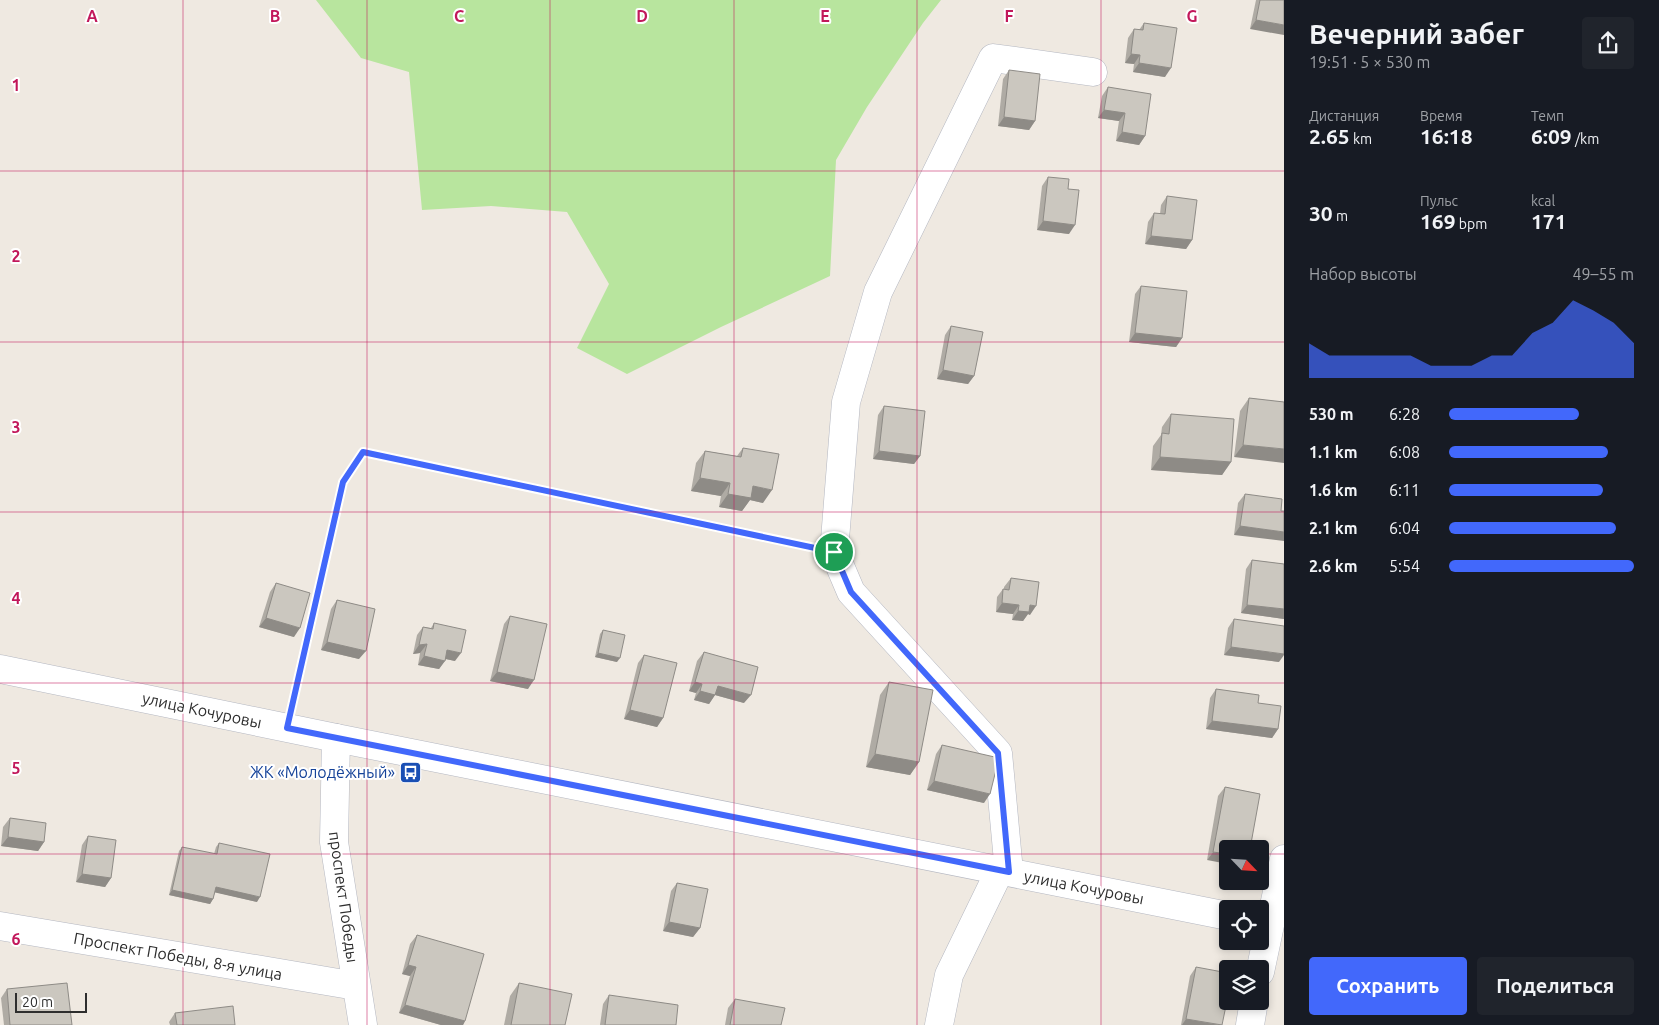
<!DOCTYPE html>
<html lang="ru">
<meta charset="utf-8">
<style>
body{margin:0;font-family:Ubuntu,sans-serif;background:#20242c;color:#f1f3f6;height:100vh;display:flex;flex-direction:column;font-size:19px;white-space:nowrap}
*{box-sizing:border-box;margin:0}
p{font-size:16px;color:#9ea1a6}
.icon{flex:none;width:28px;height:28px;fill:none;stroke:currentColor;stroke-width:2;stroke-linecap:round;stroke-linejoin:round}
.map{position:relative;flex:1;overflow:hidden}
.details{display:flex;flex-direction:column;background:#171b24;width:375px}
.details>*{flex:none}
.needle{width:32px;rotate:115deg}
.tools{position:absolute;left:1219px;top:840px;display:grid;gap:10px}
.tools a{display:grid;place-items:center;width:50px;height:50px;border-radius:5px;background:#171b24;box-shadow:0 2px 8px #0003;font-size:25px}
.scale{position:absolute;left:15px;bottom:12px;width:72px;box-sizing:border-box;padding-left:5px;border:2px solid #2e2e2e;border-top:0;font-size:14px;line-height:18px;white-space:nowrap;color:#2e2e2e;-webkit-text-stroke:4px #fff;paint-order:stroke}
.pin{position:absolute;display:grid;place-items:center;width:42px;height:42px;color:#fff;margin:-21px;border:2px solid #fff;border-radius:50%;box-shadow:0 1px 5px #0007}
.round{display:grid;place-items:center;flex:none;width:52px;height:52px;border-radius:5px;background:#20242c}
.head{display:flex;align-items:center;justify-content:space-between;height:85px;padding:0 25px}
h1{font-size:28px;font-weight:700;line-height:38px}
.metrics{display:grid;grid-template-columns:repeat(3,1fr);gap:8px;height:85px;padding:5px 25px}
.metrics div{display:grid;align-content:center}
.metrics b{font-size:21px;font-weight:700}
.metrics small{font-size:14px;font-weight:400}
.metrics p{font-size:14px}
.chart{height:140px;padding:10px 25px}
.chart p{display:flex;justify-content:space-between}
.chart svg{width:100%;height:90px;margin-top:5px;fill:#4268fb;opacity:.7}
.cta{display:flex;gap:10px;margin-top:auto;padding:10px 25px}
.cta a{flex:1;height:58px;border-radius:5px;background:#4268fb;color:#fff;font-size:20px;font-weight:700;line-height:58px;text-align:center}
.cta a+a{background:#20242c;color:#f1f3f6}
ul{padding:0 25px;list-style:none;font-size:16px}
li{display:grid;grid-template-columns:80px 60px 1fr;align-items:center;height:38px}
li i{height:12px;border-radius:6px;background:#4268fb}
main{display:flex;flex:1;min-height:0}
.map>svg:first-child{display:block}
.green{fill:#b8e59e}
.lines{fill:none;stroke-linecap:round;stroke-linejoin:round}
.minor-casing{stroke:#b4b7c1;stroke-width:29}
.path{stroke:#c9c9c9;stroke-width:3;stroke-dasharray:4 2.5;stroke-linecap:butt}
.minor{stroke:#fff;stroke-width:28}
.wall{fill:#afaba4}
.shaded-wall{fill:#8e8b86}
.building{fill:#cbc7bf;stroke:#8e8b86}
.route-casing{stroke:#fff;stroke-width:10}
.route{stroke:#4268fb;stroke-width:6}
.grid{fill:none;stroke:#c2185b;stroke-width:1;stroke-opacity:0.55}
.labels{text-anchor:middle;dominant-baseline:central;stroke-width:4;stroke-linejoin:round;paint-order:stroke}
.street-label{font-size:16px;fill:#2e2e2e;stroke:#fff}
.transit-label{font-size:16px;fill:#164399;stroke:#fff;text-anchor:end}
.grid-label{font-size:16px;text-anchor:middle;font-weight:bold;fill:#c2185b;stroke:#fff;stroke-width:4;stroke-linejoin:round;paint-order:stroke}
</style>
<main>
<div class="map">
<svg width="1284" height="1025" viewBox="0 0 1284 1025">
<rect width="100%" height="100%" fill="#efe9e1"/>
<path class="green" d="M316,0h625l-18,23 -56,84 -31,53 -6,116 -109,51 -94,47 -50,-26 32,-64 -42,-72 -76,-6 -69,4 -13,-138 -48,-14z"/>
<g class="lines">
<defs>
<g id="minor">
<path d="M0,669l336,69 892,178"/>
<path d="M336,738l-2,104 29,183"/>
<path d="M1009,872l-11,-119 -147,-161 -17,-40 12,-150 32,-110 115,-234 100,14"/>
<path d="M0,926l356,60"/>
<path d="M1260,972l24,-113"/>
<path d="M939,1025l10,-50 51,-105"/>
<path d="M1250,1025l4,-24"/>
</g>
</defs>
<use href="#minor" class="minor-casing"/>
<path class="path" d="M293,703l50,-221 20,-30 446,95"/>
<use href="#minor" class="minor"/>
</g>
<g class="wall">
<path d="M1256,0h28l-34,29z"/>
<path d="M1144,23l21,54 -32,-5 1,-8 -9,-1 3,-25 6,-9 5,1z"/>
<path d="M1009,70l26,51 -6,9 -31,-4 5,-47z"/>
<path d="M1108,87l37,49 -6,9 -23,-4 3,-20 -21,-3 4,-22z"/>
<path d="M1048,177l20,12 1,45 -32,-4 5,-44z"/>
<path d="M1167,196l25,44 -6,9 -41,-5 3,-22 6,-9 6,1 1,-9z"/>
<path d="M1141,286l41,52 -6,9 -47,-5 6,-48z"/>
<path d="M951,326l23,50 -6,8 -31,-5 8,-44z"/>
<path d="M1249,398l35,4 -50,55 6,-46z"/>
<path d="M884,406l36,50 -6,8 -41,-5 5,-44z"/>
<path d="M1171,414l60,48 -9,13 -71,-5 2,-24 8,-11 1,-8z"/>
<path d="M743,448l20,55 -13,-3 -8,11 -23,-4 2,-11 -30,-5 5,-28 9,-12 32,5z"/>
<path d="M1245,494l36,17 -47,24 4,-32z"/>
<path d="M1252,560l32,4v55l-43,-6 5,-44z"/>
<path d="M1011,578l19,37 -2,-1 -5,7 -11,-1 1,-6 -17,-2 1,-15 6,-8h1v-2z"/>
<path d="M276,583l18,54 -35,-10 11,-35z"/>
<path d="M337,600l22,59 -38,-9 10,-41z"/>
<path d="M510,616l18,73 -38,-8 14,-57z"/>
<path d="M1234,619l45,43 -55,-7 4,-27z"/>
<path d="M434,623l21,38 -9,-2 -7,10 -21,-4 2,-12 -7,1 4,-19 6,-8 8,1z"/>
<path d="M603,630l14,32 -22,-5 5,-23z"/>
<path d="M704,652l40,51 -29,-8 -6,9 -15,-4 2,-7 -7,-2 8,-30z"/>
<path d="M644,655l19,63 -6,9 -33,-8 14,-56z"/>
<path d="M889,682l30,80 -9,13 -44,-8 14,-72z"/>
<path d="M1216,689l42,14 20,26 -6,9 -66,-9 4,-31z"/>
<path d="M942,745l42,58 -57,-13 9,-36z"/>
<path d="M1225,787l35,7 -53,66 11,-64z"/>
<path d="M10,818l34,24 -6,9 -37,-5 2,-19z"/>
<path d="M88,836l23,42 -6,9 -29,-5 6,-37z"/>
<path d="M219,843l38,59 -42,-10 -2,7 -3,5 -41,-9 10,-44 3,-4 32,7 2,-7z"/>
<path d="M677,883l23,45 -7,9 -30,-6 8,-40z"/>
<path d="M417,935l48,86 -2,4h-22l-42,-12 11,-37 -8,-2 8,-30z"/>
<path d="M1196,967l26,58h-41l9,-49z"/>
<path d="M519,983l46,42h-61l6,-29z"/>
<path d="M7,989l65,36h-68l-3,-27z"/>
<path d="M609,995l67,30h-76l3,-21z"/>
<path d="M735,999l46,26h-56l3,-17z"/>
<path d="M175,1013l60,12h-65l-1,-3z"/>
</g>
<g class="shaded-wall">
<path d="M1256,20l28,5v10l-34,-6z"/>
<path d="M1131,54l9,1 -6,9 -9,-1z"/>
<path d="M1139,63l32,5 -6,9 -32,-5z"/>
<path d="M1104,110l21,3 -6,8 -21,-3z"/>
<path d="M1004,117l31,4 -6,9 -31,-4z"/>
<path d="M1122,132l23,4 -6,9 -23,-4z"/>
<path d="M1043,221l32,4 -6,9 -32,-4z"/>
<path d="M1151,236l41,4 -6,9 -41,-5z"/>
<path d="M1135,333l47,5 -6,9 -47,-5z"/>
<path d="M943,370l31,6 -6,8 -31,-5z"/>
<path d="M1243,445l41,4v14l-50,-6z"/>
<path d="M879,451l41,5 -6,8 -41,-5z"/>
<path d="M1160,457l71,5 -9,13 -71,-5z"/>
<path d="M700,478l30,5 -9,13 -30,-5z"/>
<path d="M753,486l19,4 -9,13 -13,-3 -8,11 -23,-4 9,-13z"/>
<path d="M1240,526l44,6v9l-50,-6z"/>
<path d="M1002,603l17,2 -6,9 -17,-2z"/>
<path d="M1030,605l6,1 -6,9 -2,-1 -5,7 -11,-1 6,-9z"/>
<path d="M1247,605l37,4v10l-43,-6z"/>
<path d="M266,618l34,10 -6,9 -35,-10z"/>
<path d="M327,642l39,9 -7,8 -38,-9z"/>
<path d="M427,644l-7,9 -7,1 6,-9z"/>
<path d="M1231,647l53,7v1l-5,7 -55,-7z"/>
<path d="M447,650l14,3 -6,8 -14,-3z"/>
<path d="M598,653l22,5 -3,4 -22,-5z"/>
<path d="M424,656l21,5 -6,8 -21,-4z"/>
<path d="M497,672l37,8 -6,9 -38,-8z"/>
<path d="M695,682l7,2 -6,9 -7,-2z"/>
<path d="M718,686l33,9 -7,8 -29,-8 -6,9 -15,-4 6,-9z"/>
<path d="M630,710l33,8 -6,9 -33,-8z"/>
<path d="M1212,721l66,8 -6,9 -66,-9z"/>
<path d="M875,754l44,8 -9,13 -44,-8z"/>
<path d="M934,781l56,13 -6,9 -57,-13z"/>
<path d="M8,837l36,5 -6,9 -37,-5z"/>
<path d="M1213,852l15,2v10l-21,-4z"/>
<path d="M82,874l29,4 -6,9 -29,-5z"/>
<path d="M216,887l44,10 -3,5 -44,-10z"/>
<path d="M172,890l41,9 -3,5 -41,-9z"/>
<path d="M669,922l31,6 -7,9 -30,-6z"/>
<path d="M408,965l8,2 -6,9 -8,-2z"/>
<path d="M405,1005l60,16 -2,4h-22l-42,-12z"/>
<path d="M1186,1019l33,6h-37z"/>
</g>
<g class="building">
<path d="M1260,0h24v25l-28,-5z"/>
<path d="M1144,23l33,5 -6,40 -32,-5 1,-8 -9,-1 3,-25 9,1z"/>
<path d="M1009,70l31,4 -5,47 -31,-4z"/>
<path d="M1108,87l43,7 -6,42 -23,-4 3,-19 -21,-3z"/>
<path d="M1048,177l21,2 -1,10 11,1 -4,35 -32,-4z"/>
<path d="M1167,196l30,4 -5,40 -41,-4 3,-23 11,1z"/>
<path d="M1141,286l46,5 -5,47 -47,-5z"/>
<path d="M951,326l32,6 -9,44 -31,-6z"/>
<path d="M1249,398l35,4v47l-41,-4z"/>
<path d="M884,406l41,5 -5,45 -41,-5z"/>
<path d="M1171,414l63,5 -3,43 -71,-5 2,-24 7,1z"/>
<path d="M743,448l36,6 -7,36 -19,-4 -2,12 -23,-4 2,-11 -30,-5 5,-27 36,6z"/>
<path d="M1245,494l37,5 -1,12h3v21l-44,-6z"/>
<path d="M1252,560l32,4v45l-37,-4z"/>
<path d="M1011,578l28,4 -3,24 -6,-1 -1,7 -11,-1 1,-6 -17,-2 1,-14 6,1z"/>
<path d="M276,583l34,10 -10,35 -34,-10z"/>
<path d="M337,600l38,9 -9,42 -39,-9z"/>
<path d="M510,616l37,8 -13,56 -37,-8z"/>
<path d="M1234,619l50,7v28l-53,-7z"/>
<path d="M434,623l32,7 -5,23 -14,-3 -2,11 -21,-5 3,-12 -8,1 4,-18 10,2z"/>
<path d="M603,630l22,5 -5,23 -22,-5z"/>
<path d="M704,652l54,15 -7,28 -33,-9 -3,9 -15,-4 2,-7 -7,-2z"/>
<path d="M644,655l33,8 -14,55 -33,-8z"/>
<path d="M889,682l44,8 -14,72 -44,-8z"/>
<path d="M1216,689l43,6 -1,8 23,3 -3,23 -66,-8z"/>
<path d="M942,745l57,13 -9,36 -56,-13z"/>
<path d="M1225,787l35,7 -10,55h-22v5l-15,-2z"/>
<path d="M10,818l36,5 -2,19 -36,-5z"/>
<path d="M88,836l28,4 -5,38 -29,-4z"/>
<path d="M219,843l51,11 -10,43 -44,-10 -3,12 -41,-9 10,-43 35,7z"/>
<path d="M677,883l31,6 -8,39 -31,-6z"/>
<path d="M417,935l67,19 -19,67 -60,-16 11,-38 -8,-2z"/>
<path d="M1196,967l32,6v23l-6,29 -36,-6z"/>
<path d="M67,983l5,42h-62l-3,-36z"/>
<path d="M519,983l53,11 -7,31h-54z"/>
<path d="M609,995l69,10 -2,20h-71z"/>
<path d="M735,999l50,9 -4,17h-51z"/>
<path d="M233,1006l2,19h-58l-2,-12z"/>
</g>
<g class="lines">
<defs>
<path id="route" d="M363,452l471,100 17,40 147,161 11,119 -722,-144 56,-246z"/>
</defs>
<use href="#route" class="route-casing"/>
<use href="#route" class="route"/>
</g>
<path class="grid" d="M183,0v1025M367,0v1025M550,0v1025M734,0v1025M917,0v1025M1101,0v1025M0,171h1284M0,342h1284M0,512h1284M0,683h1284M0,854h1228M1260,854h24"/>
<defs>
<symbol id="bus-square" viewBox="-11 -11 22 22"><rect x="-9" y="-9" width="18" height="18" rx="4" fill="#1a4fb4" stroke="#fff"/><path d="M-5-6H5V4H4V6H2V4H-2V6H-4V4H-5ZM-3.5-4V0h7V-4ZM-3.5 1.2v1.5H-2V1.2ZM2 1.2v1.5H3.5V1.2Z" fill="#fff"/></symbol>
</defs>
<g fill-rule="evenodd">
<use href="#bus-square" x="398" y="760" width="25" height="25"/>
</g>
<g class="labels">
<g class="street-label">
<text transform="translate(202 710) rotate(12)">улица Кочуровы</text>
<text transform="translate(1084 887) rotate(11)">улица Кочуровы</text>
<text transform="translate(344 897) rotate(82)">проспект Победы</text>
<text transform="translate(178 956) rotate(10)">Проспект Победы, 8-я улица</text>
</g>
<g class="transit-label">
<text x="395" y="772">ЖК «Молодёжный»</text>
</g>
</g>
<g class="grid-label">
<text x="92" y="22">A</text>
<text x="275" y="22">B</text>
<text x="459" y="22">C</text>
<text x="642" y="22">D</text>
<text x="825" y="22">E</text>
<text x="1009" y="22">F</text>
<text x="1192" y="22">G</text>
<text x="16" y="91">1</text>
<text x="16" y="262">2</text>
<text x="16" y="433">3</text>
<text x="16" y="604">4</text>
<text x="16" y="774">5</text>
<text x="16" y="945">6</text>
</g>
</svg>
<div class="tools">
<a><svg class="needle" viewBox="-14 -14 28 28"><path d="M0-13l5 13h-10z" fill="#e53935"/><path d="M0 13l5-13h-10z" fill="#9ea1a6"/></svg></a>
<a><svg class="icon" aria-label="locate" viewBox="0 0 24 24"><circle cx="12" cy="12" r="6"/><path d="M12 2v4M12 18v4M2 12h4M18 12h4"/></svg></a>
<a><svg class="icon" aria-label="layers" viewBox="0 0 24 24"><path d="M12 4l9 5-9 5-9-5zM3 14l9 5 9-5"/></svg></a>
</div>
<div class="scale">20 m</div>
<div class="pin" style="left:834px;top:552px;background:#1e9e55"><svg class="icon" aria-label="arrive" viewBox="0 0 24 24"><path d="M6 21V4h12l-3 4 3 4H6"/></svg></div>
</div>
<section class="details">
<div class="head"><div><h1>Вечерний забег</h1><p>19:51 · 5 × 530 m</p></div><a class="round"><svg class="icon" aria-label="share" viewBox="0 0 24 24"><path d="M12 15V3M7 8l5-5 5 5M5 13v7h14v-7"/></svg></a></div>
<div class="metrics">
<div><p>Дистанция</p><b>2.65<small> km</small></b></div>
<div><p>Время</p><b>16:18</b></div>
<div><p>Темп</p><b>6:09<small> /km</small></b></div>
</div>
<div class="metrics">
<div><b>30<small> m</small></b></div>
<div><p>Пульс</p><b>169<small> bpm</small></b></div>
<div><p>kcal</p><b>171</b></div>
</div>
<div class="chart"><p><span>Набор высоты</span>49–55 m</p>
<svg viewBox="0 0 160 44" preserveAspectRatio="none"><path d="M0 44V27L10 33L20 33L30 33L40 33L50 33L60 38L70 38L80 38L90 33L100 33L110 22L120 17L130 6L140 11L150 17L160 27V44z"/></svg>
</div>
<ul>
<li><b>530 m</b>6:28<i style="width:70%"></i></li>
<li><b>1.1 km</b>6:08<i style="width:86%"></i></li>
<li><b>1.6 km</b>6:11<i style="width:83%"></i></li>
<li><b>2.1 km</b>6:04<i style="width:90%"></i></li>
<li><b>2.6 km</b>5:54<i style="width:100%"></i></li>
</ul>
<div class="cta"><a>Сохранить</a><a>Поделиться</a></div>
</section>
</main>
